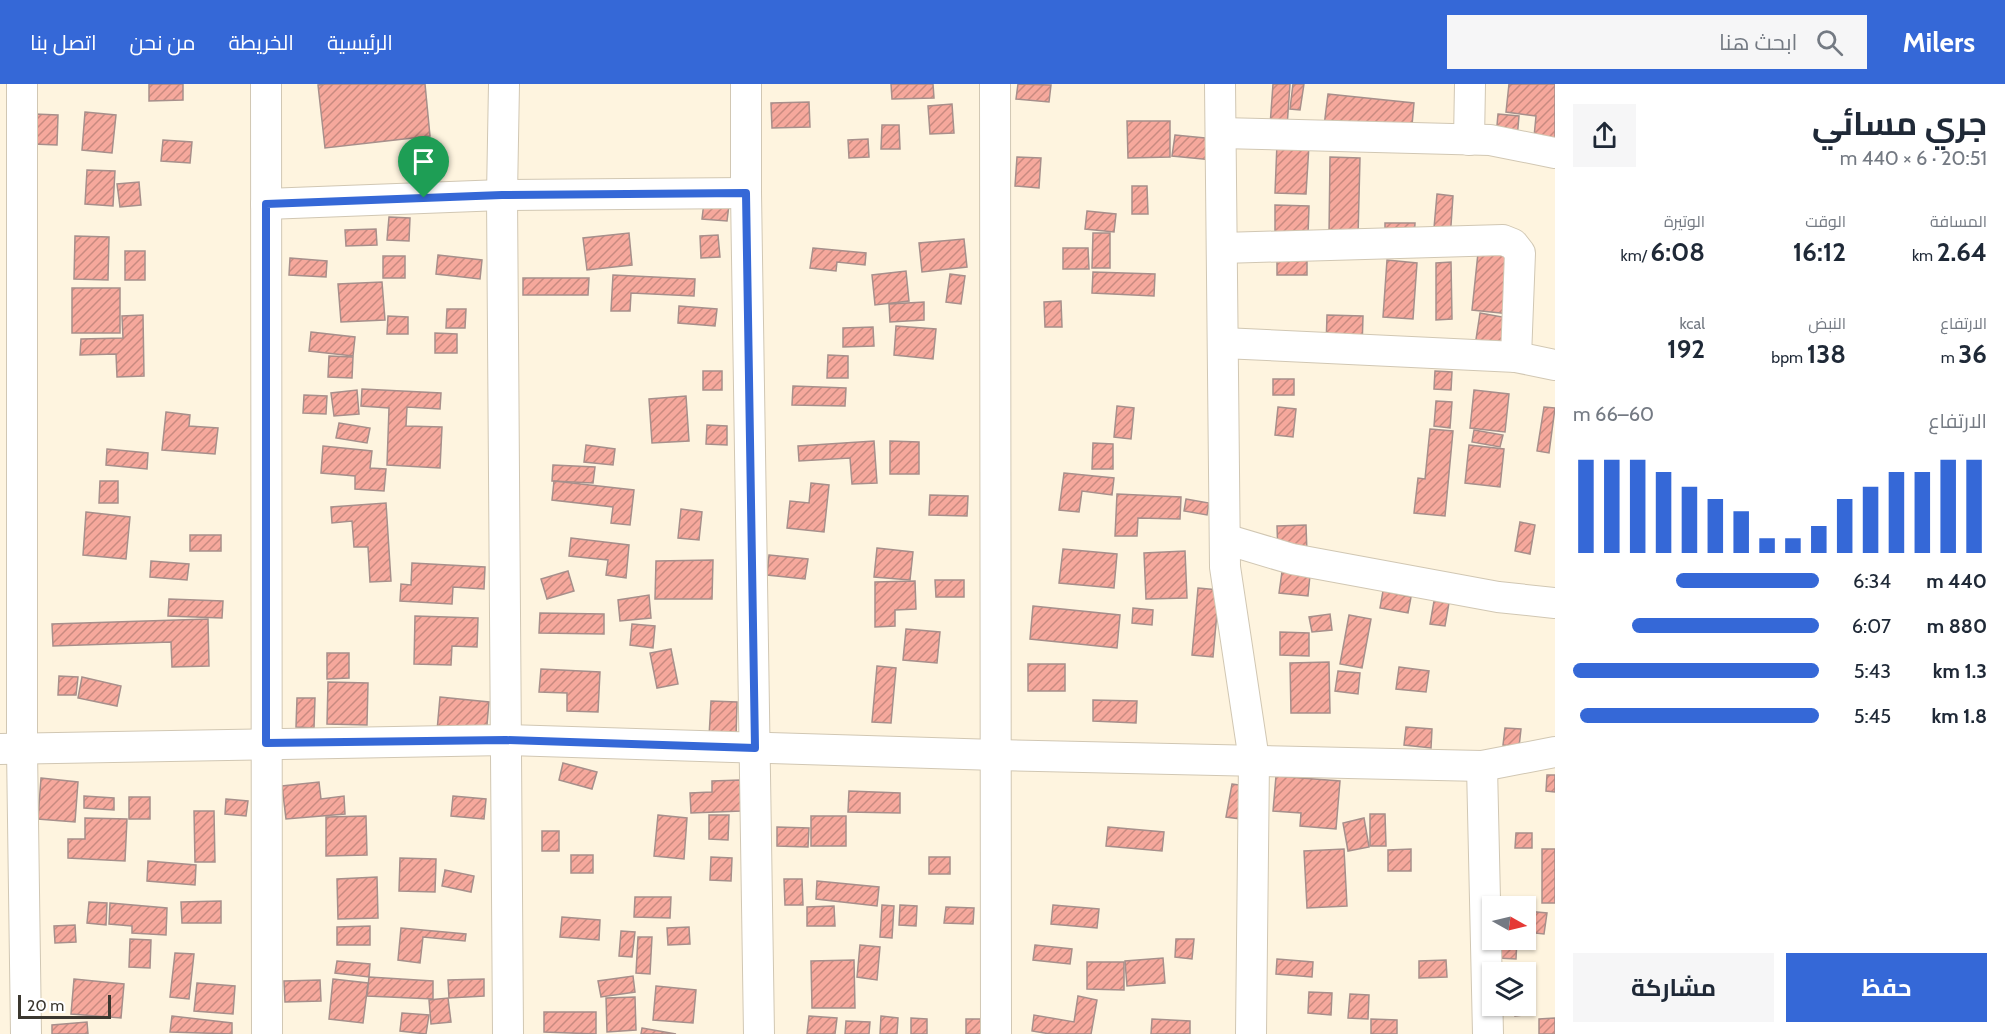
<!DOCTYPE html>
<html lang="ar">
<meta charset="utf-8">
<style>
body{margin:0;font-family:Cabin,Cairo,sans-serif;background:#f6f6f7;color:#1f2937;direction:rtl;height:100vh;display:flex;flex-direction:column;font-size:22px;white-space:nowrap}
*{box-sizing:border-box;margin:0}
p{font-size:20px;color:#747a83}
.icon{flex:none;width:33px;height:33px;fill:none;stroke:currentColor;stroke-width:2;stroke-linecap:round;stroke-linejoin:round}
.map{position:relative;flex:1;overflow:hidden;direction:ltr}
.details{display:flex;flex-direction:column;background:#fff;width:450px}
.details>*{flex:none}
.needle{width:39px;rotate:98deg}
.buttons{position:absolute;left:1482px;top:812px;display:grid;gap:12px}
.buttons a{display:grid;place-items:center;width:54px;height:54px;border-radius:0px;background:#fff;box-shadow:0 2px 4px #0004;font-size:30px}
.scale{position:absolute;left:18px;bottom:15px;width:93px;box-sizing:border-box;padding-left:6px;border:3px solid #3b372f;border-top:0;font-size:16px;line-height:21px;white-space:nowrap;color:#3b372f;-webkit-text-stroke:4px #fff;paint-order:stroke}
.pin{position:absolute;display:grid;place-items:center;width:51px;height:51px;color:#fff;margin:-62px -26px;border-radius:50% 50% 50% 0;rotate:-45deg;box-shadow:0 0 6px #0007}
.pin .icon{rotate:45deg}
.round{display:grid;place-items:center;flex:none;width:63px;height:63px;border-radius:0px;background:#f6f6f7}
.summary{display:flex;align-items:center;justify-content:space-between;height:102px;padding:0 18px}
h1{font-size:33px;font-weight:700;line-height:45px}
.figures{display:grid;grid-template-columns:repeat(3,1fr);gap:9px;height:102px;padding:6px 18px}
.figures div{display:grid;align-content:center}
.figures b{font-size:26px;font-weight:700}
.figures small{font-size:16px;font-weight:400}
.figures p{font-size:16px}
.chart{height:168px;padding:12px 18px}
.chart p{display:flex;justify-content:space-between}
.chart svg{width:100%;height:108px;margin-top:6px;stroke:#3568d7;stroke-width:6}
.action{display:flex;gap:12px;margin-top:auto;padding:12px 18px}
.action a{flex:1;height:69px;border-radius:0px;background:#3568d7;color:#fff;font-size:24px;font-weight:700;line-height:69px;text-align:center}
.action a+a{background:#f6f6f7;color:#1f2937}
ul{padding:0 18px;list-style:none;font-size:20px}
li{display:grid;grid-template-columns:96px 72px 1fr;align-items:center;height:45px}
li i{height:15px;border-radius:8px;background:#3568d7}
header{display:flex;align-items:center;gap:36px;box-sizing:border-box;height:84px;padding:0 30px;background:#3568d7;color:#fff}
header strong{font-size:28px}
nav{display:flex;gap:33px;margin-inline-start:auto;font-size:21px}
.search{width:420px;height:54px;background:#f6f6f7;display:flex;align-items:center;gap:15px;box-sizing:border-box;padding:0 21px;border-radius:0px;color:#747a83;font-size:22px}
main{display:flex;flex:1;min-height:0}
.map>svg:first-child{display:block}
.building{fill:url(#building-hatch);stroke:#a78f8b;stroke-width:1.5}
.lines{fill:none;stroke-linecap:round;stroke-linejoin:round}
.street-casing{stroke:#d1c7b3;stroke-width:32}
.street{stroke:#fff;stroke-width:30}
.route-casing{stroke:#fff;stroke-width:12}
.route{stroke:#3568d7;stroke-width:8}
</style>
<header>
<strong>Milers</strong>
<div class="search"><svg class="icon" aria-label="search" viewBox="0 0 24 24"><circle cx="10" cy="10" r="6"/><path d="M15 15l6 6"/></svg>ابحث هنا</div>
<nav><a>الرئيسية</a><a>الخريطة</a><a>من نحن</a><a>اتصل بنا</a></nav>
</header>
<main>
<section class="details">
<div class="summary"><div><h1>جري مسائي</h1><p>20:51 · 6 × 440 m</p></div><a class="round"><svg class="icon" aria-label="share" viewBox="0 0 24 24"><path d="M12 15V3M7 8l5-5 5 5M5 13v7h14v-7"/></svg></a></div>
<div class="figures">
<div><p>المسافة</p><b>2.64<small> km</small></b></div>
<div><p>الوقت</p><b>16:12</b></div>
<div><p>الوتيرة</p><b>6:08<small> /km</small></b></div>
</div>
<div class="figures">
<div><p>الارتفاع</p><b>36<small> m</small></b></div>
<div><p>النبض</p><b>138<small> bpm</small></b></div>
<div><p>kcal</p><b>192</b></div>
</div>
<div class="chart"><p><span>الارتفاع</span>60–66 m</p>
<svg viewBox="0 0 160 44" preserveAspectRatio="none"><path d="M5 44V6M15 44V6M25 44V6M35 44V11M45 44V17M55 44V22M65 44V27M75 44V38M85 44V38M95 44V33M105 44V22M115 44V17M125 44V11M135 44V11M145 44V6M155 44V6"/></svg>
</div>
<ul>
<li><b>440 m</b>6:34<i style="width:58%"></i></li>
<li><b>880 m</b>6:07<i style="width:76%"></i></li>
<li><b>1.3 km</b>5:43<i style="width:100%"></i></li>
<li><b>1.8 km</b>5:45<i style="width:97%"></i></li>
</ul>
<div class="action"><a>حفظ</a><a>مشاركة</a></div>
</section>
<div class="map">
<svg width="1555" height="950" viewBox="0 0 1555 950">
<defs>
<pattern id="building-hatch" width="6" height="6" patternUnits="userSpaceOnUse" patternTransform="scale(1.5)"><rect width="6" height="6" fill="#f6a89c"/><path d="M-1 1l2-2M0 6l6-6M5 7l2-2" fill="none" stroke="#c88a80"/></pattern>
</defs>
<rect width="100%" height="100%" fill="#fef4df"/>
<g class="building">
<path d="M149,0h34v16l-34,1z"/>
<path d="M326,0h99l5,52 -105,12 -7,-63z"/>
<path d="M891,0h42l1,14 -42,1z"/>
<path d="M1018,0l33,1 -2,17 -33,-3z"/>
<path d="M1273,0h17l-3,43 -17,-1z"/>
<path d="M1293,0h11l-4,26 -10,-1z"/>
<path d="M1509,0h46v55l-21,-2 2,-21 -30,-4z"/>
<path d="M1328,10l86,9 -3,33 -87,-10z"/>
<path d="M809,18l1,25 -38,1 -1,-25z"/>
<path d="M952,20l2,29 -24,1 -2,-28z"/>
<path d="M85,28l31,3 -4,38 -30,-3z"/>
<path d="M34,30l24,1 -1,30 -24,-1z"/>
<path d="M1498,30l21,2 -2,23 -21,-2z"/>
<path d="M1127,37h43v36l-42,1z"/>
<path d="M882,41h17l1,24h-19z"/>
<path d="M1175,51l50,5 -2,21 -51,-5z"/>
<path d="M868,55l1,18 -20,1 -1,-18z"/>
<path d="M163,56l29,2 -2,21 -29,-2z"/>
<path d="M1277,59l32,2 -3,49 -31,-1z"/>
<path d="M1017,73l24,1 -2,30 -24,-2z"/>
<path d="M1330,73l30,1 -2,79 -29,-1z"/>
<path d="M87,86l28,1 -2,35 -28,-2z"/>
<path d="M139,98l2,23 -21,2 -3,-23z"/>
<path d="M1132,102h15l1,28h-16z"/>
<path d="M1437,110l16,2 -3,44 -17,-1z"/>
<path d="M704,118l25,3 -2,16 -25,-2z"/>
<path d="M1275,121l34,1 -1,29 -33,-2z"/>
<path d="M1087,127l29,3 -2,18 -29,-3z"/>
<path d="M389,133l21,1 -1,23 -22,-1z"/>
<path d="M1385,139h30l-1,16h-29z"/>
<path d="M376,145l1,16 -31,1 -1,-16z"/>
<path d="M629,149l3,32 -45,5 -4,-32z"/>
<path d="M1093,149h17v35h-18z"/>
<path d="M718,151l2,22 -19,1 -1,-22z"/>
<path d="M75,152l34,1 -1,43 -34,-1z"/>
<path d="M964,155l3,28 -45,5 -3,-29z"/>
<path d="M813,164l53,5 -1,12 -28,-3 -1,9 -26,-3z"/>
<path d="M1063,164h25l1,21h-26z"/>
<rect x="125" y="167" width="20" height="29"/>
<path d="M1307,168v23h-30v-22z"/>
<path d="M1478,169l38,4 -6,57 -38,-4z"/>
<path d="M438,171l44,5 -2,19 -44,-5z"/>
<rect x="383" y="172" width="22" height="22"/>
<path d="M290,174l37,3 -1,16 -37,-2z"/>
<path d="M1387,176l30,3 -4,56 -30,-2z"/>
<path d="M1451,178l1,57 -16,1v-57z"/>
<path d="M906,187l3,30 -34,4 -3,-30z"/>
<path d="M1093,188l62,2 -1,22 -62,-3z"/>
<path d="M950,190l15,2 -4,28 -15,-2z"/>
<path d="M613,191l82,4 -1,17 -63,-3 -1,18h-19z"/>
<path d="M523,194h66l-1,17h-65z"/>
<path d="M382,198l3,38 -44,2 -3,-38z"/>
<rect x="72" y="204" width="48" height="45"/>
<path d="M1061,217l1,26h-17l-1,-25z"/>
<path d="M924,218v18l-34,2 -1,-18z"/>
<path d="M679,222l38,3 -2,17 -37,-3z"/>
<path d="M447,225h19l-1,19h-19z"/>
<path d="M1480,229l28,5 -6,33 -27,-5z"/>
<path d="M143,231l1,61 -27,1 -1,-23 -36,1 1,-16 42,-1 -1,-22z"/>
<path d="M1327,231l36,1 -1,32 -36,-1z"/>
<path d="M388,232l20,1v17h-21z"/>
<path d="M896,242l40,3 -3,30 -39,-4z"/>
<path d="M873,243l1,19 -31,1v-19z"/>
<path d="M311,248l44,5 -2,19 -44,-5z"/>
<path d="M435,249l22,1v19h-22z"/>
<path d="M828,271l20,1v22h-21z"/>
<path d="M329,272l24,1 -1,21 -24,-1z"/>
<rect x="703" y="287" width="19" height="19"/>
<path d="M1435,287l17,1 -1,18 -17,-1z"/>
<rect x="1273" y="295" width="21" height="16"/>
<path d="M793,302l53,2 -1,18 -53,-1z"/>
<path d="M362,305l79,4 -1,16 -33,-2 -1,19 36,1 -2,41 -53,-3 2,-57 -28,-2z"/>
<path d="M357,306l2,24 -25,2 -3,-23z"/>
<path d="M1474,306l35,4 -4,38 -35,-4z"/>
<path d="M304,311l23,1 -1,18 -23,-1z"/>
<path d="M686,312l3,45 -37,2 -3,-44z"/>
<path d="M1436,317l16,1 -2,26 -16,-2z"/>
<path d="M1117,322l17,2 -3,31 -17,-2z"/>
<path d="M1278,323l18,2 -3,28 -18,-2z"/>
<path d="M1544,323l11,1 -6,45 -12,-2z"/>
<path d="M166,328l24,3 -1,11 29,2 -3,26 -53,-4z"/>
<path d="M339,339l31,5 -3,15 -31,-5z"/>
<path d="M707,341l20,1v19l-21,-1z"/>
<path d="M1430,345l23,2 -8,85 -31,-3 4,-35 7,1z"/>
<path d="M1474,346l29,5 -3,12 -28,-5z"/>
<path d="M874,357l3,42 -25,1 -2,-26 -51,3 -1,-15z"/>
<path d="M890,357l29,1v32h-29z"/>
<path d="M1093,359l20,1v25h-21z"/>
<path d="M586,361l29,4 -2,16 -29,-3z"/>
<path d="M1469,361l35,4 -4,38 -35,-4z"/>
<path d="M323,362l49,5 -2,17 16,1 -2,22 -29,-2v-13l-34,-3z"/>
<path d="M107,365l41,4 -1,16 -41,-4z"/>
<path d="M553,381l42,2 -2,16 -41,-2z"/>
<path d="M1064,389l50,5 -2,17 -30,-4 -3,21 -20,-2z"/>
<path d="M100,397h18v22h-19z"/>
<path d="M554,397l80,9 -4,35 -19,-2 2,-16 -61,-7z"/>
<path d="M811,399l18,2 -5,47 -37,-4 3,-27 19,2z"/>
<path d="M1117,410l64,3 -1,22 -42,-1 -1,18h-22z"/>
<path d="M930,411l38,1 -1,20 -38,-1z"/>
<path d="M1186,415l23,4 -2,12 -23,-4z"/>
<path d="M386,419l5,78 -21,1 -2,-35h-14l-2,-26 -20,2 -1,-16z"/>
<path d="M681,425l21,3 -3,28 -21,-2z"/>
<path d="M86,428l44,5 -4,42 -43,-4z"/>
<path d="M1520,438l15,3 -5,29 -15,-3z"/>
<path d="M1306,441l1,28 -29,1 -1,-28z"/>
<rect x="190" y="451" width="31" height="16"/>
<path d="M571,454l58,7 -3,33 -20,-3 2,-15 -39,-4z"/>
<path d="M877,464l36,4 -3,28 -36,-3z"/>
<path d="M1063,465l54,5 -3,34 -55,-5z"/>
<path d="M1185,467l2,47 -41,1 -2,-46z"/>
<path d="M769,471l39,4 -3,20 -38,-4z"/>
<path d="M713,476l-1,39h-57l1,-38z"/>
<path d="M151,477l38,3 -2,16 -37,-3z"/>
<path d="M412,479l73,4 -1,22 -31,-2 -1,17 -52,-3 1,-17 10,1z"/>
<path d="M568,487l6,20 -27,8 -6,-20z"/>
<path d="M1282,488l28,3 -2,21 -29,-3z"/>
<path d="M935,496h29v17h-28z"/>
<path d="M915,497l1,28 -21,1v16l-20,1v-45z"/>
<path d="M1198,504l21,2 -6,67 -21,-2z"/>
<path d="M1383,507l28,6 -3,16 -28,-5z"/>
<path d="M649,511l2,23 -31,3 -2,-21z"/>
<path d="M169,515l54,2 -1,17 -54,-2z"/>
<path d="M1434,517l15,2 -4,23 -15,-2z"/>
<path d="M1033,522l87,9 -3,33 -87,-9z"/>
<path d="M1133,524l20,2 -1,15 -20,-2z"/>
<path d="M540,529l64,1v20l-65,-1z"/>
<path d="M1330,530l2,16 -20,2 -3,-15z"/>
<path d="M1349,531l22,4 -9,49 -22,-4z"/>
<path d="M415,532l63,2 -1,29 -25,-1 -1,19 -37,-1z"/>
<path d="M208,535l1,47 -37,1 -1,-25 -118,4 -1,-22z"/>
<path d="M632,540l23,2 -2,22 -23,-3z"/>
<path d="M906,545l34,3 -3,31 -34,-3z"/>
<path d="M1280,548l29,1v23l-29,-1z"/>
<path d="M671,565l7,35 -21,4 -7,-35z"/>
<path d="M327,569h22v25l-22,1z"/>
<path d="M1329,578l1,51h-39l-1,-50z"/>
<rect x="1028" y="580" width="37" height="27"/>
<path d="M877,582l19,2 -5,55 -19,-1z"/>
<path d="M1399,583l30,4 -3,21 -30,-3z"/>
<path d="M541,585l59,3 -2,40 -31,-1v-18l-28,-1z"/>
<path d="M1338,587l22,2 -2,21 -23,-3z"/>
<path d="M59,592l19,1 -2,18h-18z"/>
<path d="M82,593l39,9 -4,20 -39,-8z"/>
<path d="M328,598l40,1 -1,42 -40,-1z"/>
<path d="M440,613l49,5 -4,45 -49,-5z"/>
<path d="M297,614h18l-1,30 -18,-1z"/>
<path d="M1093,616l44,1 -1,22 -43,-2z"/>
<path d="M711,617l26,1 -1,36 -27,-1z"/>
<path d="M1406,643l26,2 -1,19 -27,-3z"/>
<path d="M1505,644l16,1 -2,18 -16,-2z"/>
<path d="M563,679l34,9 -5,17 -33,-9z"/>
<path d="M1547,691h8v17l-9,-1z"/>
<path d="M1276,692l64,5 -4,48 -36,-3 1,-13 -28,-2z"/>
<path d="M41,694l37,4 -3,40 -37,-3z"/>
<path d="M740,696l1,31 -50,2 -1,-20 22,-1v-11z"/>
<path d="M319,698l2,17 23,-3 1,18 -59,5 -4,-33z"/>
<path d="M1232,700l21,3 -5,33 -22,-3z"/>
<path d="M849,707l51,2v20l-52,-1z"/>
<path d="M84,712l30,2v12l-30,-2z"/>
<path d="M453,712l33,3 -2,20 -33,-3z"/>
<rect x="129" y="713" width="21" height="22"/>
<path d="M226,715l22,2 -2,15 -21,-2z"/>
<path d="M194,727h20l1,51h-20z"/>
<path d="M1370,730h15l1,32h-16z"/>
<path d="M658,731l29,3 -3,41 -30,-3z"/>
<path d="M709,731h20l-1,25 -19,-1z"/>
<path d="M366,732l1,39 -41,1v-39z"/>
<rect x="811" y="732" width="35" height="30"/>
<path d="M85,734l42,1 -2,42 -57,-3v-19h17z"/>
<path d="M1364,734l5,29 -21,4 -5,-28z"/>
<path d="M777,743l32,1 -1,19 -31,-1z"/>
<path d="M1108,743l56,5 -2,19 -56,-5z"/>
<rect x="542" y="747" width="17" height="20"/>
<path d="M1516,749h16v15h-17z"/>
<path d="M1344,765l3,57 -40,2 -3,-57z"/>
<path d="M1411,765v22h-23v-21z"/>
<rect x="1542" y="765" width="13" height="54"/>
<rect x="571" y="771" width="22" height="18"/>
<path d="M711,773l21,1 -1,23 -21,-1z"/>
<rect x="929" y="773" width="21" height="17"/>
<path d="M400,774l36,1 -1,33 -36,-1z"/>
<path d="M148,777l48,4 -1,20 -48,-4z"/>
<path d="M445,786l29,6 -3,16 -29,-6z"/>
<path d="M377,793l1,41 -40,1 -1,-40z"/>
<path d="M784,795h18l1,26h-18z"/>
<path d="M817,797l62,6 -2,19 -61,-7z"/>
<path d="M635,813h36l-1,21 -36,-1z"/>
<path d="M221,817v22h-39l-1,-21z"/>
<path d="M89,818l18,1 -1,22 -19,-2z"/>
<path d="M110,819l57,5 -1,27 -34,-2v-7l-23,-2z"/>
<path d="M882,821l12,1 -2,32 -12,-1z"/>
<path d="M900,821l17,1 -1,20 -17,-1z"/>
<path d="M1053,821l46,4 -2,19 -46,-4z"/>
<path d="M834,822l1,20h-28v-19z"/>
<path d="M946,823l28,1 -1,16 -29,-1z"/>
<path d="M1526,827l21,2 -3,21 -18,-2z"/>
<path d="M562,833l38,3 -1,20 -39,-3z"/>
<path d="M75,841l1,17 -21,1 -1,-17z"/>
<path d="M370,842v19h-33v-18z"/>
<path d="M689,843l1,17 -22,1 -1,-17z"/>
<path d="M401,844l65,6 -1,7 -42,-4 -3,26 -22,-3z"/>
<path d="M621,847l14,1 -3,25 -13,-1z"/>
<path d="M638,853h14l-2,37 -14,-1z"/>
<path d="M130,855l21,1 -1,28 -21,-1z"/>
<path d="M1176,855h18l-2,20 -17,-2z"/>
<path d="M1499,855h18l-1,20 -18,-1z"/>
<path d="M860,861l20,2 -3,33 -20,-3z"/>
<path d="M1035,861l37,4 -2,15 -37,-4z"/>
<path d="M175,869l19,1 -5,45 -19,-2z"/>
<path d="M1163,874l2,25 -38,3 -2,-25z"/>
<path d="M1277,875l36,3 -1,15 -36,-3z"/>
<path d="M854,876l1,48h-43l-1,-47z"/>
<path d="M1446,876l1,17 -28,1v-17z"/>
<path d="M337,877l33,3 -1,13 -34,-4z"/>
<path d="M1087,878h37v28l-37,-1z"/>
<path d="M633,892l2,16 -34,5 -3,-16z"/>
<path d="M369,893l64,4v18l-66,-3z"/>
<path d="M74,895l50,5 -3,34 -50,-4z"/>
<path d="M333,895l35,4 -5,40 -34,-4z"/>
<path d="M484,895v17l-35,2 -1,-18z"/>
<path d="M320,896l1,21 -36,1 -1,-21z"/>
<path d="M197,899l38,3 -2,28 -39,-3z"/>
<path d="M656,902l40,4 -3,33 -40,-3z"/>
<path d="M1309,908l23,1 -1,22 -23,-2z"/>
<path d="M1350,910l19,1 -1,24 -20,-1z"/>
<path d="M1078,912l19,4 -6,34h-41l-18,-3 2,-16 40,7z"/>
<path d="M635,913l1,33 -29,2 -1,-34z"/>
<path d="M1526,913h5l1,17 -17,2 -1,-11h12z"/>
<path d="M448,914l3,24 -20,2 -2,-24z"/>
<path d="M544,928h52v22l-52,-2z"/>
<path d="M402,929l27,2 -3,19 -26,-3z"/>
<path d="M172,932l60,7v11l-62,-2z"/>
<path d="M809,932l28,2 -2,16h-28z"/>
<path d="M881,932l17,2 -1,16h-17z"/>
<path d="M911,934l16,1v15h-16z"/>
<path d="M1555,934v16h-16v-15z"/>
<rect x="966" y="935" width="22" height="15"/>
<path d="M1152,935l38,2v13h-39z"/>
<path d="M1371,935l26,1v14h-26z"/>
<path d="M846,937l24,1 -1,12h-24z"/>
<path d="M87,938l1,12h-36v-9z"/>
<path d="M642,944l34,6h-35z"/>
</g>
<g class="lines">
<defs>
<g id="street">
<path d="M22,0v665l4,285"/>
<path d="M266,0l1,950"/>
<path d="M504,0l-2,111 6,839"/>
<path d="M746,0v109l13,841"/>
<path d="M995,0l1,950"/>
<path d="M1220,0l5,483 29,193 -3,274"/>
<path d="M1221,49l269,7 65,13"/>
<path d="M1469,56l1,-56"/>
<path d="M266,120l236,-9 244,-2"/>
<path d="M1222,164l281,-8 10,4 7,9 -4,104"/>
<path d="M1223,259l293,14 39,8"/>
<path d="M1225,455l67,20 206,38 57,6"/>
<path d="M0,665l506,-9 490,15 486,11 73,-14"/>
<path d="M1482,682l6,268"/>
</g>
</defs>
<use href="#street" class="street-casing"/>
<use href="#street" class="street"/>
</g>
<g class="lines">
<defs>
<path id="route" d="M746,109l9,555 -249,-8 -240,3v-539l236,-9z"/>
</defs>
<use href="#route" class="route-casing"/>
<use href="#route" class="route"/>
</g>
</svg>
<div class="buttons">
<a><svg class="needle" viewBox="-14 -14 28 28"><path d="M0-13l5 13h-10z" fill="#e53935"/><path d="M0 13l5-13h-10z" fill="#747a83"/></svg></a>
<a><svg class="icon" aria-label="layers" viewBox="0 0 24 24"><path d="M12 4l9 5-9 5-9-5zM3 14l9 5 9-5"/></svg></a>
</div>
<div class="scale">20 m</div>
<div class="pin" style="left:424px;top:114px;background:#1e9e55"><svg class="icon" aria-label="arrive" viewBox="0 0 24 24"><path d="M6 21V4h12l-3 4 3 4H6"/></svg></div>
</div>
</main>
